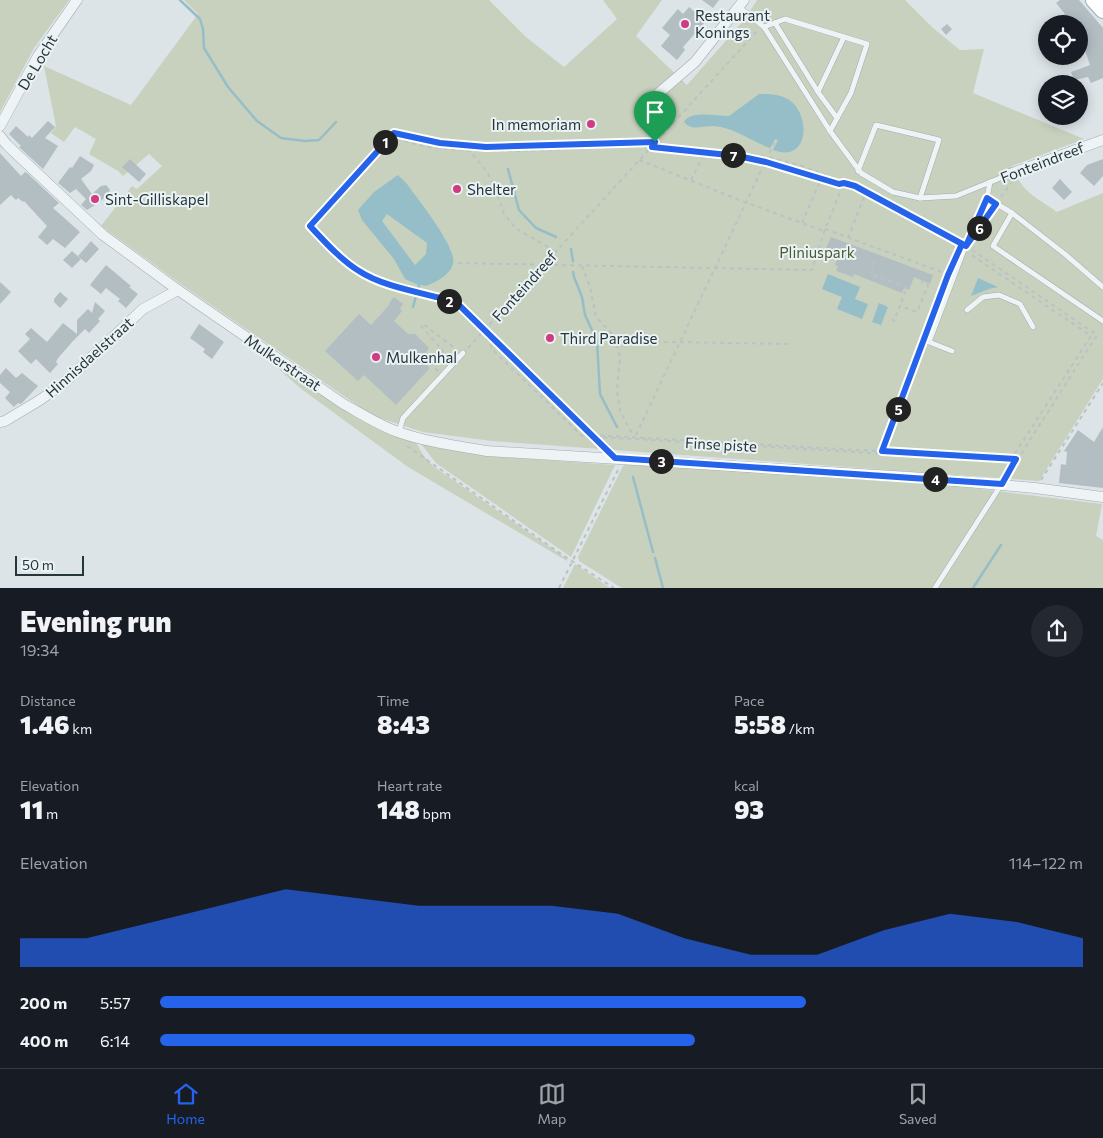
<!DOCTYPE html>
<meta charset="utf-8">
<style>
body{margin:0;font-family:Commissioner,sans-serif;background:#242831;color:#f1f3f6;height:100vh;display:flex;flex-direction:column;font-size:19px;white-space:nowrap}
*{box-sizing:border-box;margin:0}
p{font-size:16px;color:#9ea1a6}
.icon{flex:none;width:28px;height:28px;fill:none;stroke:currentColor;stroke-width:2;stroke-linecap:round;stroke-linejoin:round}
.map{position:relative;height:588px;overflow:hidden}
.sheet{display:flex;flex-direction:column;background:#171b24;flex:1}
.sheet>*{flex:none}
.controls{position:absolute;left:1038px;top:15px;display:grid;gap:10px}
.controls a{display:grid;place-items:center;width:50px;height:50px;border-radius:50%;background:#171b24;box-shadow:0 2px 12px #0003;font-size:25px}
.scale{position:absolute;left:15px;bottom:12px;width:69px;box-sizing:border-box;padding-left:5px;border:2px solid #25363d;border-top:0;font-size:14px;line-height:18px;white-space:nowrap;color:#25363d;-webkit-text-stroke:4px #ebf2f4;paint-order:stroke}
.pin{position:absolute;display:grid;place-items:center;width:42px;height:42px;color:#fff;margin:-51px -21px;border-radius:50% 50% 50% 0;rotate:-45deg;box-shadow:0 0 5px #0007}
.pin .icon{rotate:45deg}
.km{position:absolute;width:25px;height:25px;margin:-12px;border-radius:50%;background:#222;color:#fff;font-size:14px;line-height:25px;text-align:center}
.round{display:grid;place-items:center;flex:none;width:52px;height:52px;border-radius:26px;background:#242831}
.summary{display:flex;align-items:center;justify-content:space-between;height:85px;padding:0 20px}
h1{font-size:28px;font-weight:800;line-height:38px}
.stats{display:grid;grid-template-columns:repeat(3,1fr);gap:8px;height:85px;padding:5px 20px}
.stats div{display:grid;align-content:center}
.stats b{font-size:25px;font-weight:800}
.stats small{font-size:14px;font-weight:400}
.stats p{font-size:14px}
.chart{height:140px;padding:10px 20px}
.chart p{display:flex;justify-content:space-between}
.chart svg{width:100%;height:90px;margin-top:5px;fill:#2563eb;opacity:.7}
ul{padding:0 20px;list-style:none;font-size:16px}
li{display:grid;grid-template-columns:80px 60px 1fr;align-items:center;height:38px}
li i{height:12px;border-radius:6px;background:#2563eb}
.menu{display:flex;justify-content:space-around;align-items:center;height:70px;border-top:1px solid #363941;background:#171b24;font-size:14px;color:#9ea1a6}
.menu a{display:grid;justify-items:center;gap:2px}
.menu .on{color:#2563eb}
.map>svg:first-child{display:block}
.green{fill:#c8d1bd}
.water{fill:#95bec8;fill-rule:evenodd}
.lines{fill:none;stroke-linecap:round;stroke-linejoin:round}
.stream{stroke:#95bec8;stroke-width:2.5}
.building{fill:#b3bec3}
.service-casing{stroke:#a1acb1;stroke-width:6}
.minor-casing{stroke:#a1acb1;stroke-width:11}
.primary-casing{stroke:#9bacb2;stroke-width:18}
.path{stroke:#bac2c5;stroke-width:2;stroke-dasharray:4 4;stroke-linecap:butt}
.service{stroke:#eef3f5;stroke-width:5}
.minor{stroke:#eef3f5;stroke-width:10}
.primary{stroke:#fff;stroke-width:16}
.route-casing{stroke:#fff;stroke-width:10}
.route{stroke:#2563eb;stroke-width:6}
.poi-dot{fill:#d13b83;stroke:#ebf2f4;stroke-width:2}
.labels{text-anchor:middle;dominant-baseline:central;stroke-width:4;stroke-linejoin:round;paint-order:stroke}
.poi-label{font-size:15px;fill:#25363d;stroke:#ebf2f4;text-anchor:start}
.street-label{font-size:15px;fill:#25363d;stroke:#ebf2f4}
.park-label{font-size:15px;fill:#465932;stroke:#ebf2f4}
</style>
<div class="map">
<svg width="1103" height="588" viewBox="0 0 1103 588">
<rect width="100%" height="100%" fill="#dce4e7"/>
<g class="green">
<path d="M0,0h69l-35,48 -34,64z"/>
<path d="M184,0h305l37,37 38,30 53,-48 -14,-19h59l-26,36 51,49 58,-66 12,-19h148l28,28 27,22 24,-1 -11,44 111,46 -72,27c10,27 23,30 45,46l46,-19v186l-64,102 -547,-40 -69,-9 -50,-16 -188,-129 -84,-61 31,-40 5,3 25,-23 -13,-12 -26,22 -5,-5 -29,-17 7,-15 -21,-12 -11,15 -13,-9 5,-7 -12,-60 87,39 67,-91z"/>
<path d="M261,353l47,33 36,24 37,19 35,14 8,13 9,10 134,93v2l-159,-94 -108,-79z"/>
<path d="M421,444l66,12 128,9 -44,92 -135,-94z"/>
<path d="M626,464l321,21 155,19 -6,32 7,4v48h-481l-43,-27 -1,-4 45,-91z"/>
<path d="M575,564l35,24h-47z"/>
</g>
<g class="water">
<path d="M759,94c11,0 25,0 34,9 18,18 14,60 -20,47l5,-10 -3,-1 -5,9c-19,-7 -35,-20 -56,-22 -11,-1 -22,6 -30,-4 6,-12 33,-6 45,-6z"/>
<path d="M398,175l9,9c10,14 51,65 46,80 -3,11 -17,18 -27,22l-10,-2 -11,-5 -11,-20 -32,-39 -4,-10 16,-18zM387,214l40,29 -1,11 -11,11 -33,-44z"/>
<path d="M828,274l32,13 -5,12 13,5 -6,15 -25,-10 5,-12 -20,-8z"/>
<path d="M978,278l20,9 -9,2 -18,7z"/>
<path d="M879,303l9,4 -7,18 -9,-3z"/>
</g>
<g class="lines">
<g class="stream">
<path d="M180,0l20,19 3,10 1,19 24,39 29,34 24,17 24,3 14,-1 17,-18"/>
<path d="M508,169l11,41 17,18 20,9"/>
<path d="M571,249l2,12"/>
<path d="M573,272l1,5 8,20 3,18 12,26 3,53 17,33"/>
<path d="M413,307l6,-22"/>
<path d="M633,477l20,75"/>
<path d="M655,558l8,30"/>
<path d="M973,588l28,-43"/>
</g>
</g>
<g class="building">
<path d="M702,0h17l-6,8z"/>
<path d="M1060,0h19l24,28v50l-12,5 -3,-6 -14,3 -3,-8 19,-7 -5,-15 -6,2v-31l-7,3h-6l-5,-8 4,-2 -9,-11z"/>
<path d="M689,7l17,14 -23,26 2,3 -8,10 -16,-14 9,-11 -8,-7 16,-19 5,5z"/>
<path d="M947,24l5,5 -6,6 -5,-6z"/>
<path d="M48,121l7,6 -10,11 13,8 -15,23 -24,-22 2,-1 -12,-12 7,-8 12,11 1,-2 3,3z"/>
<path d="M0,153l21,23 4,-4 2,1 32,30 -6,5 27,24 -15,16 -12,-9 -6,6 -9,-8 9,-11 -23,-25 -1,1 -5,-4 -2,2 -5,-5 -11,10z"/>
<path d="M80,156l14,9 -3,6 -10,8 11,15 9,-8 5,-1 4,5 -2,4 -8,8 -13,8 -6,-5 5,-6 -10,-10 -6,4 -12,-10 12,-16 2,1z"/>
<path d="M130,159l16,15 -7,8 -17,-15z"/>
<path d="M1103,159v17l-9,10 -14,-13 7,-8z"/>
<path d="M1060,179l12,13 -8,8 -12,-12z"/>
<path d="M831,237l102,38 -3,9 -16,-7 -5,13 -5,-2 -2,5 -48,-19 -1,3 -17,-6 2,-5 -3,-1 5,-12 -14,-5z"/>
<path d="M91,241l8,8 -13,14 -8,-7z"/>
<path d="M72,251l9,8 -9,9 -9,-8z"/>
<path d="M106,265l25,21 -2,1 9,7 -12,14 -8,-7 2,-2 -14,-11 -5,6 -11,-9z"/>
<path d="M0,282l11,10 -11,12z"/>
<path d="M60,292l8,7 -8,9 -6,-6v-3z"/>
<path d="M394,297l9,7 -3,4 2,3 -8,10 14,13h7l14,14 -8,11 9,9 -34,37 -32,-30 -6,6 -33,-30 34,-37 12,11 19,-21 -1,-1z"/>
<path d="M95,302l10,9 -7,8 2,2 -11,12 -4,-4 -12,12 -15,17 -2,4 2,2 -8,9 -14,-14 -5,5 -13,-13 12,-12 -5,-5 6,-6 16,14 16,-19 14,11v-14l11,-11 4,4z"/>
<path d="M199,324l25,18 -12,17 -9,-7 2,-3 -15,-11z"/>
<path d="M6,368l10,10 6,-5 16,13 -16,17 -2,1 -2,-1 -4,4 -9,-9 5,-6 -10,-9v-8z"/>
<path d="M1103,427v61l-44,-5 2,-19 5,1 1,-13 -3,-1 14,-21 16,12z"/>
</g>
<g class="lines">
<defs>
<g id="service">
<path d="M739,7l25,20 66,104 31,42 32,19 27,6 36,-2 54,-22"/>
<path d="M775,23l43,69 19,26"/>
<path d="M764,27l21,-8 82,25 -16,49 -21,38"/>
<path d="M818,92l26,-55"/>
<path d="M858,171l18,-46 63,15 -19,58"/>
<path d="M987,198l25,15 54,42 37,32"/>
<path d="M1012,213l-19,33 110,75"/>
<path d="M967,310l16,-13 16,-2 21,9 13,23"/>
<path d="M952,351l-23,-9 35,-92 23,-52 3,-16"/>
<path d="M399,432l4,-14 60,-65"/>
<path d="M935,588l66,-103"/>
</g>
<g id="minor">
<path d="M649,105l11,-13 35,-30 49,-62"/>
<path d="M0,126l38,-70 39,-56"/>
<path d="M0,136l7,9 96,90 75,55 164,113c18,10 36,22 56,29 28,10 60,14 89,19l423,26 125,11 68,9"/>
<path d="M1010,174l93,-34"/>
<path d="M0,422l5,-1 35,-21 24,-17 79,-74 35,-19"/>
</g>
<path id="primary" d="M1094,0l9,10"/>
</defs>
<use href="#service" class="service-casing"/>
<use href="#minor" class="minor-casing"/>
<use href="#primary" class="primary-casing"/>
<g class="path">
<path d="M460,145l13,10 14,17 10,20 6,20 12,16 31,18 8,6"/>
<path d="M639,160l108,43 77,28"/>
<path d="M691,180l15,-29"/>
<path d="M1001,197l10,-14"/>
<path d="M987,218l5,-8"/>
<path d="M802,223l19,-44"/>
<path d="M825,229l122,45"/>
<path d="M848,238l18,-46"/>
<path d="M972,250l125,85 -90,141"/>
<path d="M875,261l-4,13 36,13 -7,19"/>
<path d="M458,263l354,7 13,-41 19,-46 -5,1c-61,-21 -125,-37 -189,-37 -74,-1 -147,10 -220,0 -13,-2 -25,-6 -37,-10l-83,93 48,44 25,11 68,19 29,24 15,24 87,84 428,25 81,-125 -121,-82"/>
<path d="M582,266l8,21 6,30 17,18 3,6 4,16 -3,33 3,21 10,19 5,6"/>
<path d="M892,319l2,2 6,-15 17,6 11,-27 -6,-2v-2"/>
<path d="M608,341l184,3"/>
<path d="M468,348l290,-318"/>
<path d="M426,353l9,8"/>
<path d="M438,371l-6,-6 11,-14 -22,-25 2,-2 33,25"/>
<path d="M592,435l424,24"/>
<path d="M636,435l140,-296"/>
<path d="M407,446l157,110 50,32"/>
<path d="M605,448l-145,-142 -8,-5c-26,-7 -64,-14 -86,-26 -21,-11 -40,-32 -56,-49l84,-93c31,7 61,12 92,14l169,-4 113,14 34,9 53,20 104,57"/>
<path d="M882,451l41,-108"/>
<path d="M1041,480l62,-97"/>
<path d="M559,588l60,-120"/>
</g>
<use href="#service" class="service"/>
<use href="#minor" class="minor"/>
<use href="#primary" class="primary"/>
</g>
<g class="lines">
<defs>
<path id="route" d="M655,142l-169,5 -46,-4 -46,-10 -84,93c14,15 32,35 49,45 24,16 65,22 93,30l8,5 155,152 387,26 14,-25 -134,-8 66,-176 14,-31 4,2 21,-48 9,6 -30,42 -111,-60 -11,-3 -5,1 -73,-22 -28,-6 -86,-9 3,-5"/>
</defs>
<use href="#route" class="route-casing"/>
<use href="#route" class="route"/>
</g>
<g class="poi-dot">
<circle cx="685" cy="24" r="5"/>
<circle cx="591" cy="124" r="5"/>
<circle cx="457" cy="189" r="5"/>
<circle cx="95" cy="199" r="5"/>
<circle cx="550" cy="338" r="5"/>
<circle cx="376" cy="357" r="5"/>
</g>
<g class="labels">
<g class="poi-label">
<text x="695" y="15">Restaurant<tspan x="695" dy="17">Konings</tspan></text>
<text x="581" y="124" text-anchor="end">In memoriam</text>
<text x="467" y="189">Shelter</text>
<text x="105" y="199">Sint-Gilliskapel</text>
<text x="560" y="338">Third Paradise</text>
<text x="386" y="357">Mulkenhal</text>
</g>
<g class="street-label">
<text transform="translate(37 62) rotate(-59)">De Locht</text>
<text transform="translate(1042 162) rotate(-21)">Fonteindreef</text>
<text transform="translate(524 286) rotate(-48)">Fonteindreef</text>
<text transform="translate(89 357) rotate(-42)">Hinnisdaelstraat</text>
<text transform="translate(283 362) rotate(34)">Mulkerstraat</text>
<text transform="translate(721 444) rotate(3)">Finse piste</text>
</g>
<g class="park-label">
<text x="817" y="252">Pliniuspark</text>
</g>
</g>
</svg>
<div class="controls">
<a><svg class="icon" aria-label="locate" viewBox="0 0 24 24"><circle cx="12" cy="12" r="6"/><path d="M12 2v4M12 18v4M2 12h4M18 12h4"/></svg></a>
<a><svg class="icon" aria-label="layers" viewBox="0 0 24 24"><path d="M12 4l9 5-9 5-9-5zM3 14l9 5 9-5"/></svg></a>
</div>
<div class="scale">50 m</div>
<div class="pin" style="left:655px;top:142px;background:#1e9e55"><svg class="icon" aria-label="arrive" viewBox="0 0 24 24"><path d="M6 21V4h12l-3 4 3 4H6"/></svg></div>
<b class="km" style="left:385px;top:142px">1</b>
<b class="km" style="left:449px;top:301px">2</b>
<b class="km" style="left:661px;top:461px">3</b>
<b class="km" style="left:935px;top:479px">4</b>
<b class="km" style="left:898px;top:409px">5</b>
<b class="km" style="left:979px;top:228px">6</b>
<b class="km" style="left:733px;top:155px">7</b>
</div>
<section class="sheet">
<div class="summary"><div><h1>Evening run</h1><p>19:34</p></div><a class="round"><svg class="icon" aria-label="share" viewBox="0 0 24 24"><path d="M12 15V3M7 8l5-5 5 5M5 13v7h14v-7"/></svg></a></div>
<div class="stats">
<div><p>Distance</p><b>1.46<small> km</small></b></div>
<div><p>Time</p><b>8:43</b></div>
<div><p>Pace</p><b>5:58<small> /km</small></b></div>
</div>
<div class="stats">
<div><p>Elevation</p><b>11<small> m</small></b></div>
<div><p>Heart rate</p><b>148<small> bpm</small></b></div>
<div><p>kcal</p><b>93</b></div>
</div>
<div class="chart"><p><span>Elevation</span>114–122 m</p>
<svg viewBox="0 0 160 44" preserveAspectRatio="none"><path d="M0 44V30L10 30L20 22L30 14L40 6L50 10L60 14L70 14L80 14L90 18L100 30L110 38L120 38L130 26L140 18L150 22L160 30V44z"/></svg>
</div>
<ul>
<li><b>200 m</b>5:57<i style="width:70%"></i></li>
<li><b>400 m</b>6:14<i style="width:58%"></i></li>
</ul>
</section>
<nav class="menu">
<a class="on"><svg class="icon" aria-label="home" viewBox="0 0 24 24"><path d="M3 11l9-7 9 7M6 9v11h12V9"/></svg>Home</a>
<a><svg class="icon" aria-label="map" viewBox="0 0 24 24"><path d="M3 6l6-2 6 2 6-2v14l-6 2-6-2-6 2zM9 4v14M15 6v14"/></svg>Map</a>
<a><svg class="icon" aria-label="saved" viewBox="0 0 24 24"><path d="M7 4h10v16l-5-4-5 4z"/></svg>Saved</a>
</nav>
